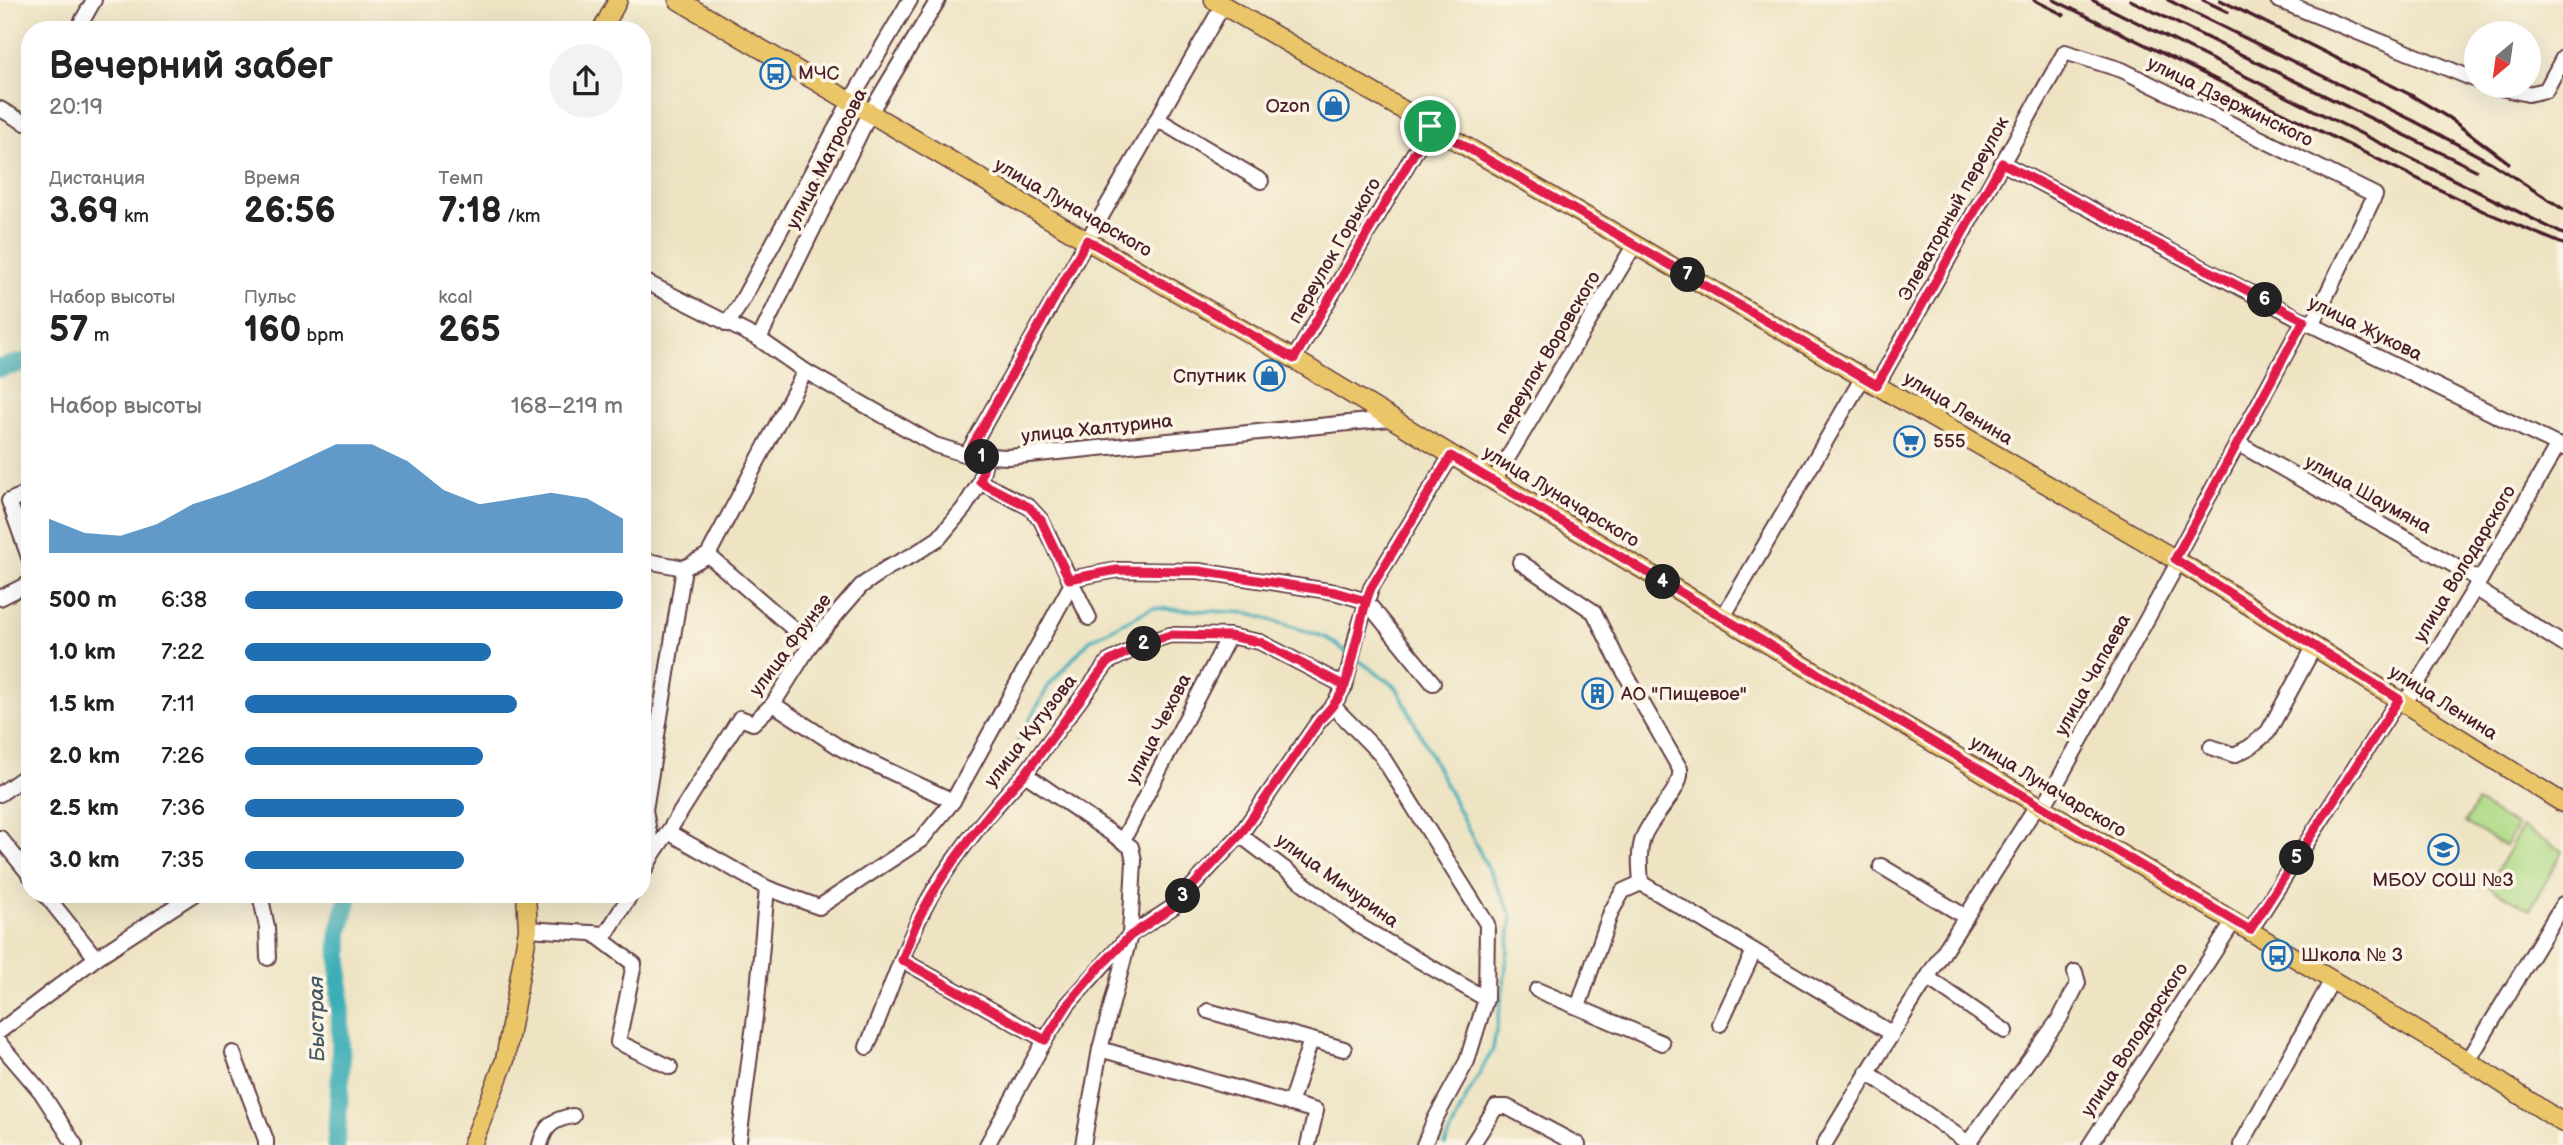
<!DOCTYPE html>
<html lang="ru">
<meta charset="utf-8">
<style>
body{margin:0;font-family:"Balsamiq Sans",sans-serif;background:#f2f2f2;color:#222;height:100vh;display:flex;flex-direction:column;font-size:26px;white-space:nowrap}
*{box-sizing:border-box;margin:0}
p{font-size:23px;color:#767676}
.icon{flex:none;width:38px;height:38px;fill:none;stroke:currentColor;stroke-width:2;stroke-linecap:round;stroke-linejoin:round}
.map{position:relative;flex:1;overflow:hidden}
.panel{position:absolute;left:21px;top:21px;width:630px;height:882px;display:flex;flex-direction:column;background:#fff;border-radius:28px;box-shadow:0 7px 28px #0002}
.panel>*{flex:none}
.needle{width:46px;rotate:209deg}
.controls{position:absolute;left:2464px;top:21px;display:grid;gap:14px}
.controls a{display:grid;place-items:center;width:77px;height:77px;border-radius:50%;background:#fff;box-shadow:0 7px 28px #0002;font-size:35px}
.pin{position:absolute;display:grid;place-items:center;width:60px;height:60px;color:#fff;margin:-30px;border:4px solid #fff;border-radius:50%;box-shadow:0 2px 7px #0007}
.km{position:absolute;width:35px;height:35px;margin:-18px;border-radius:50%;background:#222;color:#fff;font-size:19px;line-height:35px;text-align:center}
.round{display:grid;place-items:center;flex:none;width:74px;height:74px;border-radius:37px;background:#f2f2f2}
.headline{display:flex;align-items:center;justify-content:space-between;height:119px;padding:0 28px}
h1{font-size:38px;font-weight:600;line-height:52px}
.stats{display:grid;grid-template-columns:repeat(3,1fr);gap:10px;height:119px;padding:7px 28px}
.stats div{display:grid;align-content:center}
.stats b{font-size:35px;font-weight:600}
.stats small{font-size:19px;font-weight:400}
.stats p{font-size:19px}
.chart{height:196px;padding:14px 28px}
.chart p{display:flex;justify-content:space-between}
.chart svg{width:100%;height:126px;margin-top:7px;fill:#1f6fb2;opacity:.7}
ul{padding:0 28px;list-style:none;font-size:23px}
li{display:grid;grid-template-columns:112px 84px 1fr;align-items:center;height:52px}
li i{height:18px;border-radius:9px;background:#1f6fb2}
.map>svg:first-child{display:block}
.pitch{fill:#adda86;stroke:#7c7c58;stroke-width:2}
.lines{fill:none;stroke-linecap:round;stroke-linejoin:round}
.stream{stroke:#3daeb7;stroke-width:3.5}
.river{stroke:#3daeb7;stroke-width:19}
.minor-casing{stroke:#633d42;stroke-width:18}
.major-casing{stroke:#633d42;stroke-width:21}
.minor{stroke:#fff;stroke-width:14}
.major{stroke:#eac669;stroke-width:18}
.rail{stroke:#4a1f2b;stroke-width:3.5}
.route-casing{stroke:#fff;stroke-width:14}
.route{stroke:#e11d48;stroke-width:9}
.labels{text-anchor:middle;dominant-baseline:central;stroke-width:7;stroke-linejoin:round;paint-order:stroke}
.poi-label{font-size:19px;fill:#4a1f2b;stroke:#fcf5e5;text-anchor:start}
.street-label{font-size:19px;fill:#4a1f2b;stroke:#fcf5e5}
.water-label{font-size:21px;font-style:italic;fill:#455863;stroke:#fcf5e5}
</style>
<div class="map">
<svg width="2563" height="1145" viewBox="0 0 2563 1145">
<rect width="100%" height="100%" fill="#fcf5e5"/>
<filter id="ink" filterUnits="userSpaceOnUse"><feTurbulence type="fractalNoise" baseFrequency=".0143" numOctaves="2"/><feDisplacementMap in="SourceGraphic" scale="14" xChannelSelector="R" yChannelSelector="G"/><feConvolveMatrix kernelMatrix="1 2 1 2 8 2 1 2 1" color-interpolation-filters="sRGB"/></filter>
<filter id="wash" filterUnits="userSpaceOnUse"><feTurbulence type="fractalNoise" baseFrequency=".00686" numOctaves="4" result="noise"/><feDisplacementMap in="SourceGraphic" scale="28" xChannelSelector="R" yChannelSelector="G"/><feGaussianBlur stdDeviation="1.57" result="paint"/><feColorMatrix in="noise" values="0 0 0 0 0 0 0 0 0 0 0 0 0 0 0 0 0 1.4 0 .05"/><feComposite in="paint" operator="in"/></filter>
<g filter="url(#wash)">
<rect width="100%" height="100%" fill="#eee4c4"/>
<g class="pitch">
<path d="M2477,802l40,24 -12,20 -40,-23z"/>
<path d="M2522,827l41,24 -33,59 -42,-24z"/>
</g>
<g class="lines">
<g class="stream">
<path d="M1357,659l40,29 115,228 -8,67 -11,66 -27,49 -21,47"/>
<path d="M1016,745l33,-60 41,-45 62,-32 97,5 78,25 21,15"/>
</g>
<g class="river">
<path d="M0,368l30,-7"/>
<path d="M336,1145l5,-79 -2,-132 10,-40"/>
</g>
</g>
</g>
<g filter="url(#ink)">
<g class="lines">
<defs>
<g id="minor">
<path d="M2278,0l198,80"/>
<path d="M77,30l17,-30"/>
<path d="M2491,86l37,8 18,-4 17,-32"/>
<path d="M0,109l25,14"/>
<path d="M1157,119l104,62"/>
<path d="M2002,163l310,162 251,123"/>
<path d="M642,280l117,59 46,32 130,74 32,10 41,2 381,-38"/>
<path d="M727,324l12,-18 111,-204 60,-102"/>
<path d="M759,339l111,-226 68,-113"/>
<path d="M1294,359l136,-233"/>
<path d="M1877,385l188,-333 57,18 253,125 -63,130"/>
<path d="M2237,443l243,137"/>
<path d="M967,455l120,-214 136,-236"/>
<path d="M1494,481l141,-237"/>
<path d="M980,482l49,25 12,13 48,98"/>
<path d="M30,492l-21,9 21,59"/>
<path d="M708,555l103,89"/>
<path d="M2175,559l129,-239"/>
<path d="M642,560l42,8 24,-13 97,-184"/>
<path d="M1520,562l74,50 23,47 63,110c3,22 -30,47 -37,69 -5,15 -3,30 -2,45"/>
<path d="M1069,579l48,-9 82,1 136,21 31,9 67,82"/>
<path d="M2475,588l88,56"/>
<path d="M0,598l30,-15"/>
<path d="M1723,617l140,-240"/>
<path d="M2405,703l75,-123 78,-135"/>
<path d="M773,704l69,45 111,52"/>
<path d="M1333,706l48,49 106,169 -1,75 -19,62 -32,58 -11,26"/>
<path d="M2211,747l23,8 16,-8 18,-15 46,-85"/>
<path d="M0,794l30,-21"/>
<path d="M2043,808l136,-247"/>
<path d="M668,832l72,-114 13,5 20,-19 38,-60 50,-58 26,-18 26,-13 26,-17 25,-30 16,-26 6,-25"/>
<path d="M1240,835l121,92 125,72"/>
<path d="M0,838l30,37"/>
<path d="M1123,840l106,-204"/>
<path d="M653,854l15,-22 99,56 52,19 102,-67 32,-39 118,-216"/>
<path d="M1881,866l85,51"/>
<path d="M642,875l11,-21 -8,-44 39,-242"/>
<path d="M1641,883l250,150"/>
<path d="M45,894l51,64"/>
<path d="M260,894l7,33 1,31"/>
<path d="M528,929l78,5 25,-40"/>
<path d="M2250,931l149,-232"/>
<path d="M593,933l41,31 -16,78 52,25"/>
<path d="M902,960l143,80"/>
<path d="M1928,978l77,53"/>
<path d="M1537,990l125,53"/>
<path d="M1578,1007l33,-95 12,-21 18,-8"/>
<path d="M1208,1011l136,38"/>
<path d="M1720,1024l34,-73"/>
<path d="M0,1031l96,-73 98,-64"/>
<path d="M0,1044l41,48 34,53"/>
<path d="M867,1047c18,-43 33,-88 53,-130 20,-45 71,-108 105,-143l83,-112 38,-19 24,-8 59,1 31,6 85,44"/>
<path d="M1100,1049l216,62 -8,34"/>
<path d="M233,1053l33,87v5"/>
<path d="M2468,1061l95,-157"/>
<path d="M1867,1072l104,73"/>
<path d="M1290,1104l21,-64"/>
<path d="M739,1140l18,-139 10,-113"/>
<path d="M1968,1143l92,-125 18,-35 -3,-11"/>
<path d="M540,1145c5,-19 13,-26 33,-29"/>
<path d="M987,1145l58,-105 23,-36 62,-69 4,-74 -3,-14 -106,-73"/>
<path d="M1083,1145l17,-96 30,-114 43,-28 67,-72 79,-114 14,-15 12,-20 12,-52 14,-46 80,-132"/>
<path d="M1472,1145l24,-38h11l71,38"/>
<path d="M1824,1145c68,-115 142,-227 213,-340"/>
<path d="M2090,1145l144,-224"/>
<path d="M2241,1145l91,-165"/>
</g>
<g id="major">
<path d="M678,0l409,241 207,118 200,122 974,580 95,62"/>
<path d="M1214,0l961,559 388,244"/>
<path d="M602,30l16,-30"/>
<path d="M472,1145l33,-85 23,-131 -2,-35"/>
</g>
</defs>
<use href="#minor" class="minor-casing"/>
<use href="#major" class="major-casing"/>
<use href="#minor" class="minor"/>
<use href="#major" class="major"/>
<g class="rail">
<path d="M2034,0l30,15"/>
<path d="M2054,0l429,211 80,33"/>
<path d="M2092,0l471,234"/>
<path d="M2130,0l346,170"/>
<path d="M2168,0l246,121 78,42 71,46"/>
<path d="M2203,0l25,12"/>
<path d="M2220,0l189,94 40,24 60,45"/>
</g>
</g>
</g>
<g class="lines" filter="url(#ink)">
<defs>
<path id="route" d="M1430,126l-136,233 -207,-119 -120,215 19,2 -6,25 49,25 12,13 28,59 48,-9 82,1 136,21 31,9 -21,85 -85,-44 -31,-6 -59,-1 -24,8 -38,19 -83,112c-38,39 -79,92 -104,140 -8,15 -13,31 -19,46l143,80 23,-36 27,-32 35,-36 43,-29 67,-72 79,-114c10,-11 21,-22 26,-36 12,-31 13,-65 26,-97l80,-132 799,474 149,-231 -224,-140 129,-239 -302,-157 -125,222 -447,-259"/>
</defs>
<use href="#route" class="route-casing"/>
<use href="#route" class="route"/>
</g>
<defs>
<symbol id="bus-ring" viewBox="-11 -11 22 22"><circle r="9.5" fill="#fcf5e5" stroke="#1f6fb2" stroke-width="1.5"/><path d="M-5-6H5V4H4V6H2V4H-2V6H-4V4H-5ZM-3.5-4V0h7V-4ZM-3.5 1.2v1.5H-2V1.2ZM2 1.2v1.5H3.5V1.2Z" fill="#1f6fb2"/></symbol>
<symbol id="shop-ring" viewBox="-11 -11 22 22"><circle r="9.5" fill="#fcf5e5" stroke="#1f6fb2" stroke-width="1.5"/><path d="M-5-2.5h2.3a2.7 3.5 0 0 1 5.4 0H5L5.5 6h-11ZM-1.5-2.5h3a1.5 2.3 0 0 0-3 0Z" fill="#1f6fb2"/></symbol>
<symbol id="supermarket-ring" viewBox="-11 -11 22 22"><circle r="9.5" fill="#fcf5e5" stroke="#1f6fb2" stroke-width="1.5"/><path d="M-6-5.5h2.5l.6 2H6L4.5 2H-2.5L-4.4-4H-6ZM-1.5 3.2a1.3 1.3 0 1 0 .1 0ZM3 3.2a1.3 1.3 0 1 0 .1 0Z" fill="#1f6fb2"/></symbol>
<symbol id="building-ring" viewBox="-11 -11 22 22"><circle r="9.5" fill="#fcf5e5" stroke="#1f6fb2" stroke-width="1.5"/><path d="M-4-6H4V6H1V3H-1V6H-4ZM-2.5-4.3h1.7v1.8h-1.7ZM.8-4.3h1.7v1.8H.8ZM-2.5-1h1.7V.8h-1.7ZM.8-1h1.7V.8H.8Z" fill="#1f6fb2"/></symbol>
<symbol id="school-ring" viewBox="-11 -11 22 22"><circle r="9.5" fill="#fcf5e5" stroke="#1f6fb2" stroke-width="1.5"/><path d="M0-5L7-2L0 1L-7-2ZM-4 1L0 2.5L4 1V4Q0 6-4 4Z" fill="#1f6fb2"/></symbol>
</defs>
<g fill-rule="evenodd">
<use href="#bus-ring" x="758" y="56" width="35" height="35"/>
<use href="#shop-ring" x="1316" y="88" width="35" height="35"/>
<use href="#shop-ring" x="1252" y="358" width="35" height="35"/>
<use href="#supermarket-ring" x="1892" y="424" width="35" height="35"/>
<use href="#building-ring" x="1580" y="676" width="35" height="35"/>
<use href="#school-ring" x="2426" y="832" width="35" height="35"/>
<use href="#bus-ring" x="2260" y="938" width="35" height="35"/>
</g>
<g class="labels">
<g class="poi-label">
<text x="798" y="73">МЧС</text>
<text x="1310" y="106" text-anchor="end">Ozon</text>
<text x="1246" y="376" text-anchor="end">Спутник</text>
<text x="1933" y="441">555</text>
<text x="1621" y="694">АО "Пищевое"</text>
<text x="2443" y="880" text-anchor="middle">МБОУ СОШ №3</text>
<text x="2301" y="955">Школа № 3</text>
</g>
<g class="street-label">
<text transform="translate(2230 102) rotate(26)">улица Дзержинского</text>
<text transform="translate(827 159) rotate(-63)">улица Матросова</text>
<text transform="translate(1073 208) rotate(30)">улица Луначарского</text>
<text transform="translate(1954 209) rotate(-61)">Элеваторный переулок</text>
<text transform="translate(1335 251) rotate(-60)">переулок Горького</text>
<text transform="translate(2365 329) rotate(26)">улица Жукова</text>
<text transform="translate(1548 353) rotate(-59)">переулок Воровского</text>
<text transform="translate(1958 409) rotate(31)">улица Ленина</text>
<text transform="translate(1097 429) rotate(-6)">улица Халтурина</text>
<text transform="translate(2368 495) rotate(29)">улица Шаумяна</text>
<text transform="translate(1561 497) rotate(31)">улица Луначарского</text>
<text transform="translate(2465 564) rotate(-59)">улица Володарского</text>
<text transform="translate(791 645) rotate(-53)">улица Фрунзе</text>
<text transform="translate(2093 675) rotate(-61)">улица Чапаева</text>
<text transform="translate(2443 703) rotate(32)">улица Ленина</text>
<text transform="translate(1159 729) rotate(-63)">улица Чехова</text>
<text transform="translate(1031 731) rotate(-52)">улица Кутузова</text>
<text transform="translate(2048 787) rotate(31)">улица Луначарского</text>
<text transform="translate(1337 881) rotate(36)">улица Мичурина</text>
<text transform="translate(2135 1040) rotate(-57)">улица Володарского</text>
</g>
<g class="water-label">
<text transform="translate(317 1019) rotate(-91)">Быстрая</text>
</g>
</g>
</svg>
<div class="controls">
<a><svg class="needle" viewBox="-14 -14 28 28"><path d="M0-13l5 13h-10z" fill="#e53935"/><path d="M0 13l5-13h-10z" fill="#767676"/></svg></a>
</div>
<div class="pin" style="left:1430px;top:126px;background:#1e9e55"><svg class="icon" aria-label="arrive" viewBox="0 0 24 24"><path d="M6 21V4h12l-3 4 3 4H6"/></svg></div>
<b class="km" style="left:982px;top:457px">1</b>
<b class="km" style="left:1144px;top:644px">2</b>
<b class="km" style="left:1183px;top:896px">3</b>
<b class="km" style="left:1663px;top:582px">4</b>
<b class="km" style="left:2297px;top:858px">5</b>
<b class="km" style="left:2265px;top:300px">6</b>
<b class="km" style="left:1688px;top:275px">7</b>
<section class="panel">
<div class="headline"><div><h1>Вечерний забег</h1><p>20:19</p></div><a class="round"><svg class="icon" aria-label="share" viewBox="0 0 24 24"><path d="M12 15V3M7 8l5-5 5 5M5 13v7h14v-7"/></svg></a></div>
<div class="stats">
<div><p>Дистанция</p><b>3.69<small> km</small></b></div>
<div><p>Время</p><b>26:56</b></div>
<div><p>Темп</p><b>7:18<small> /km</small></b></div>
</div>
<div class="stats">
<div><p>Набор высоты</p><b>57<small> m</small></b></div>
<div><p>Пульс</p><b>160<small> bpm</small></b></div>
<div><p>kcal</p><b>265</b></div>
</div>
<div class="chart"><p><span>Набор высоты</span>168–219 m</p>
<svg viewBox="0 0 160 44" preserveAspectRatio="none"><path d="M0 44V32L10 37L20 38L30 34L40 27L50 23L60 18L70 12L80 6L90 6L100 12L110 22L120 27L130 25L140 23L150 25L160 32V44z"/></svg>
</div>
<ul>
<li><b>500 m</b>6:38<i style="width:100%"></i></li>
<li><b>1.0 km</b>7:22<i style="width:65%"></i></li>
<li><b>1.5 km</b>7:11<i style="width:72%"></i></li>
<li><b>2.0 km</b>7:26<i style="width:63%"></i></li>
<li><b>2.5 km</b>7:36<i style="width:58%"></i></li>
<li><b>3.0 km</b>7:35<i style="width:58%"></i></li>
</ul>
</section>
</div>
